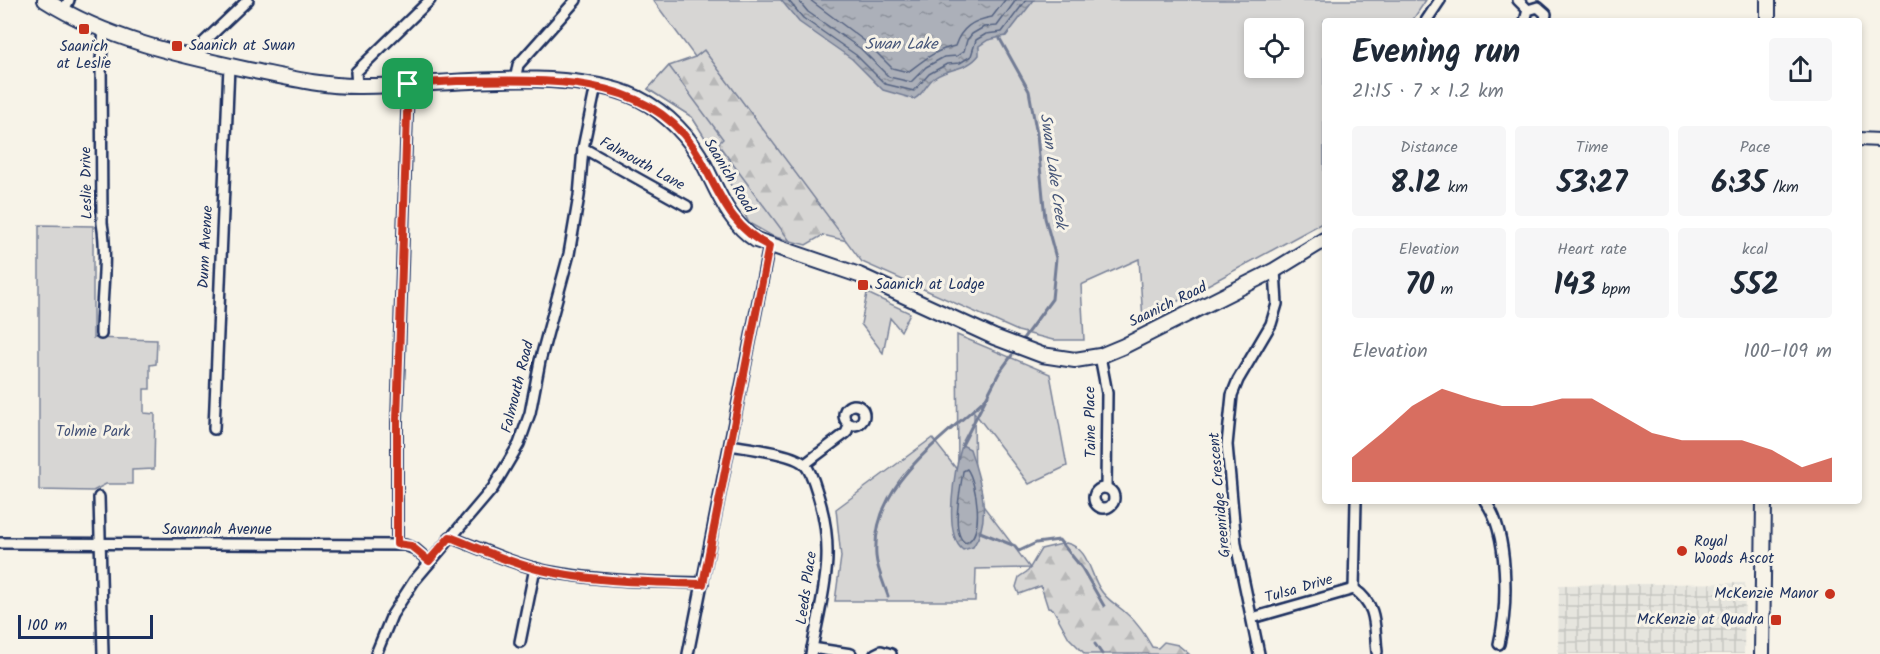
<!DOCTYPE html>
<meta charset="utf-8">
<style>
body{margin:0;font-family:Kalam,sans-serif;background:#f6f6f7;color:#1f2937;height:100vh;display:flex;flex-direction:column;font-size:22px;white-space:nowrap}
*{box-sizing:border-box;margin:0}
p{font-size:20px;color:#747a83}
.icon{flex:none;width:33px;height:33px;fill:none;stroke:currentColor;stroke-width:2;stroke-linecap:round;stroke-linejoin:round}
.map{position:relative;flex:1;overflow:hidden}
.drawer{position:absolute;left:1322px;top:18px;width:540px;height:486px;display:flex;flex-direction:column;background:#fff;border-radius:6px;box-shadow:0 3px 9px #0003}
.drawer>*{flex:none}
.fabs{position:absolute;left:1244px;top:18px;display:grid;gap:12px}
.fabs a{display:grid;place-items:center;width:60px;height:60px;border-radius:6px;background:#fff;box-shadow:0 3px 9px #0003;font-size:30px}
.scale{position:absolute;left:18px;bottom:15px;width:135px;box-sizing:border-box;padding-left:6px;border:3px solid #1b2f5e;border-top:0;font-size:16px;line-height:21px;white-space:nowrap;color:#1b2f5e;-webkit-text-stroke:4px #f7f3e8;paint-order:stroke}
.pin{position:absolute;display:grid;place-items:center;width:51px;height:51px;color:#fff;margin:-26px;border-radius:12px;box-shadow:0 3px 9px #0006}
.round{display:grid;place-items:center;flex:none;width:63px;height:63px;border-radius:6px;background:#f6f6f7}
.head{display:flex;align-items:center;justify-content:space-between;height:102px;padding:0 30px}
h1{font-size:33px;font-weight:700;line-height:45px}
.metrics{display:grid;grid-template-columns:repeat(3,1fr);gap:9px;height:102px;padding:6px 30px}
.metrics div{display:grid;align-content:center;border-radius:6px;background:#f6f6f7;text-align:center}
.metrics b{font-size:30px;font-weight:700}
.metrics small{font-size:16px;font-weight:400}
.metrics p{font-size:16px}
.chart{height:168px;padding:12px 30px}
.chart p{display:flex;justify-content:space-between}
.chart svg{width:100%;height:108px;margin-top:6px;fill:#c8321e;opacity:.7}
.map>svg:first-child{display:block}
.industrial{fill:url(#industrial-grid)}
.forest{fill:url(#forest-firs);stroke:#798299;stroke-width:1.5}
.park{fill:#d7d6d4;stroke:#798299;stroke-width:1.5;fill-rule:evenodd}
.water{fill:url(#water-ripples);stroke:#727c95;stroke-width:1.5}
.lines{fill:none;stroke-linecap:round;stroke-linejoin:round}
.shore{stroke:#556382;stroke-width:1.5}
.stream{stroke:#727c95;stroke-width:3}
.minor-casing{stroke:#1b2f5e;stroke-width:14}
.tertiary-casing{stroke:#1b2f5e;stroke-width:16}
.secondary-casing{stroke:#1b2f5e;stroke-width:18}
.minor{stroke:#f7f3e8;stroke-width:9}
.tertiary{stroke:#f7f3e8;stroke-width:12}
.secondary{stroke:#f7f3e8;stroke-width:14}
.route-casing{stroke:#fff;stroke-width:12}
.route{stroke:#c8321e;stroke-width:8}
.poi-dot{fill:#c8321e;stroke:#f7f3e8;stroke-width:2}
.labels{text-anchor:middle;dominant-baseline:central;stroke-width:6;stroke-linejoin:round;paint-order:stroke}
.poi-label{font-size:15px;fill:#1b2f5e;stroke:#f7f3e8;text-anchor:start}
.street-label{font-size:15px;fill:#1b2f5e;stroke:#f7f3e8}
.park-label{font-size:15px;fill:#415076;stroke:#f7f3e8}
.water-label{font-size:16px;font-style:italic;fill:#465679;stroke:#f7f3e8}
</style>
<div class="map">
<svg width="1880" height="654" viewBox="0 0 1880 654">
<defs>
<pattern id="industrial-grid" width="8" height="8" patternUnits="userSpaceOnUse" patternTransform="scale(1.5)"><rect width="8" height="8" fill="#e6e5de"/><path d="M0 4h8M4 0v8" fill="none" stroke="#c5c5c1"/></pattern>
<pattern id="forest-firs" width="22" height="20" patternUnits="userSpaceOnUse" patternTransform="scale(1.5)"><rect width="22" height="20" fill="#d7d6d4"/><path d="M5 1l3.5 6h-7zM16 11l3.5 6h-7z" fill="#b8b8b8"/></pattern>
<pattern id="water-ripples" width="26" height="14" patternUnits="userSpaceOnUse" patternTransform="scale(1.5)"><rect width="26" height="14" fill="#acb0b9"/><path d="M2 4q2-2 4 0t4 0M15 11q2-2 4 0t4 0" fill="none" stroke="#8b909a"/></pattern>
</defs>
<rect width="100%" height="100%" fill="#f7f3e8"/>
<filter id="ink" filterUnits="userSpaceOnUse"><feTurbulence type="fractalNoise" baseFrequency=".0167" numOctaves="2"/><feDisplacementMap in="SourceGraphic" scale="12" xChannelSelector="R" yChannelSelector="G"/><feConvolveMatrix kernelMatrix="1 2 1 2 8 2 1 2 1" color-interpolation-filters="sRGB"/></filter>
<g filter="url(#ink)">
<path class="industrial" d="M1745,583l-1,71h-186l1,-69z"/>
<g class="forest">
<path d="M704,50l143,191 -24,-6 -17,10 -34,-9 -23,-13 -31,-65 -26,-41 -44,-28 21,-23 26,-9z"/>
<path d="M1066,543c23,5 23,29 34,46 7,12 18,16 27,25 11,9 18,21 25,33l6,1 6,-6 14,3 11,9h-104l-16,-16 -16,-29 -5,-1 -7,-22 -22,8 -3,-7 3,-10 9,-6 13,-22z"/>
</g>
<g class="park">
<path d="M653,0h773l-14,21h-88v201l-181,98 -4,-61 -58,26 3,55h-31l-35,-9 -156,-69 -158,-212 -9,7zM1254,28h39v40h-39z"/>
<path d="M669,66l54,73 -5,5 72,97 -18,-5 -23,-13 -31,-65 -26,-41 -44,-28z"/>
<path d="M39,225l54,1v112l64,2 -1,24 -6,1v24h-6v24l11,1 -1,55 -22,1v14h-26l-13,7 -54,-1z"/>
<path d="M867,293l43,20 -9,18 -11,-13 -7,35 -22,-29z"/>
<path d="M957,335l93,39 17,92 -38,18 -55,-72 1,83 55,73 -54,1 -1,32h-140l6,-44 -5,-48 96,-71 26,33z"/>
</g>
<g class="water">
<path d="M781,0h253l-28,36 -18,4 -9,6v9c-12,16 -30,12 -45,23 -8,6 -11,17 -20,21l-31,-9 -31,-31 -53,-37z"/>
<path d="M962,445l8,4c10,31 23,69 3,98l-10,3c-21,-16 -8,-82 -1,-105z"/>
</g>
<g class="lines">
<g class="shore">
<path d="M788,0l15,18 53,37 29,29 29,7 15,-17 18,-10 13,-1 11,-7 5,-16 10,-6 16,-2 24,-32"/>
<path d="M798,0l10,12 53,37 28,28 22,5 15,-15 18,-10 13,-1 7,-5 3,-11 5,-6 12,-7 13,-1 19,-26"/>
<path d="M810,0l56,42 26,26 16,4c16,-12 27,-22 47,-26 6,-18 18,-26 37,-29l13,-17"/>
<path d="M967,469c9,12 19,68 -2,74 -15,-11 -4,-55 -2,-72z"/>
</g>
<g class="stream">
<path d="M1000,39l29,52 8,44 8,83 11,40 -4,41 -30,41"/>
<path d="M962,445l37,-72 13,-18"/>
<path d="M980,532l35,14 4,5 17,-8 23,-3 23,28 22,38"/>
<path d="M888,596c-4,-12 -11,-27 -12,-40 -5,-74 66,-115 112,-160"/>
<path d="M1095,644l7,10"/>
</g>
<defs>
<g id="minor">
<path d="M1518,0l10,10"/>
<path d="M63,12l6,-12"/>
<path d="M1426,21l14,-21"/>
<path d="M1525,21l3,-11 10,-3 8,7 -1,7"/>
<path d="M199,58l5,-16 44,-42"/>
<path d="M515,81l3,-16 58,-65"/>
<path d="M357,86l-1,-14 74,-72"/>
<path d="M583,148l104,58"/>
<path d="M101,334c0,-36 7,-76 1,-111l-1,-164 3,-27"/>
<path d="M1100,356l7,37 -1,95"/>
<circle cx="854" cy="415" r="10"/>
<path d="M214,429l15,-363"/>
<path d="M730,445c16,3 65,8 75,20 7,7 10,21 13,30 19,60 4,100 -7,159"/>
<path d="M805,464l41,-31 4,-9"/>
<circle cx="1104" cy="498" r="10"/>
<path d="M99,497l4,157"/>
<path d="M1485,501c24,31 23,105 14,143"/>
<path d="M450,537c31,12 63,27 96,34 51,10 104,11 157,12"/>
<path d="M0,543l405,2 10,4 14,12"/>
<path d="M397,544v-124l11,-336"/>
<path d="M1354,589l2,-88"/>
<path d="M1354,589c24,17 20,36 23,63"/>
<path d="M1252,618l102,-29"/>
<path d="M520,642l15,-74"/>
<path d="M812,648l39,6"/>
<path d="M376,654l16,-39 22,-34 79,-93 26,-44 11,-31 10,-52 29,-107 10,-58 4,-48 13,-62"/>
<path d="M688,654l81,-408"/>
<path d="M875,654l6,-3 10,3"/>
<path d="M1259,654l-23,-110 -9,-99 5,-50 6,-15 33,-56 6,-20 -2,-34"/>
</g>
<path id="tertiary" d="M1858,139l22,1"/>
<g id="secondary">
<path d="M45,0c61,39 134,55 204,70 36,7 72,16 108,16 81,1 194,-20 271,8 29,11 55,35 71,61 17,30 27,66 57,85l103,35 135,62 48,18 33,5 25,-4 24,-10 151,-76 49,-30"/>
<path d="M1768,21v-21"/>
<path d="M1762,654l2,-153"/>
</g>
</defs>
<use href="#minor" class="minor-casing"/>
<use href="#tertiary" class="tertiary-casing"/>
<use href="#secondary" class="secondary-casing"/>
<use href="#minor" class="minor"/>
<use href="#tertiary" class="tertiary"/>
<use href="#secondary" class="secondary"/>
</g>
</g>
<g class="lines" filter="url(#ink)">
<defs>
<path id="route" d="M457,81c86,0 195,-11 243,77 20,36 30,69 69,88l-66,338c-56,-2 -112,-2 -166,-15 -30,-7 -59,-21 -87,-32l-21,24 -18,-15 -14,-2v-124l11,-336z"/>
</defs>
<use href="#route" class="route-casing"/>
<use href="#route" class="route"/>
</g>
<g class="poi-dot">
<rect x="78" y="23" width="12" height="12" rx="3"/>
<rect x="171" y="40" width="12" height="12" rx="3"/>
<rect x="857" y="279" width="12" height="12" rx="3"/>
<circle cx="1682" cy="551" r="6"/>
<circle cx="1830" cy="594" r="6"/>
<rect x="1770" y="614" width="12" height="12" rx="3"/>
</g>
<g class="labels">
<g class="poi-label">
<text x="189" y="46">Saanich at Swan</text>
<text x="84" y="47" text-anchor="middle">Saanich<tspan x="84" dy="17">at Leslie</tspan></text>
<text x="875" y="285">Saanich at Lodge</text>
<text x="1694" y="542">Royal<tspan x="1694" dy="17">Woods Ascot</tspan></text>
<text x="1818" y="594" text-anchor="end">McKenzie Manor</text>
<text x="1764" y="620" text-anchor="end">McKenzie at Quadra</text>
</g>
<g class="street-label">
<text transform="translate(642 164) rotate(29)">Falmouth Lane</text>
<text transform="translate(729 176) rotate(59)">Saanich Road</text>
<text transform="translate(87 183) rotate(-91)">Leslie Drive</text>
<text transform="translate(206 247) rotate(-87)">Dunn Avenue</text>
<text transform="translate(1168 305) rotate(-26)">Saanich Road</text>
<text transform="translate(518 387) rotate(-76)">Falmouth Road</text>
<text transform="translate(1091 422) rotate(-91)">Taine Place</text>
<text transform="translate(1220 495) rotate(-95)">Greenridge Crescent</text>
<text x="217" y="530">Savannah Avenue</text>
<text transform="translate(807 588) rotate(-82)">Leeds Place</text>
<text transform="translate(1299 589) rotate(-16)">Tulsa Drive</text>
</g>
<g class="park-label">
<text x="93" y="432">Tolmie Park</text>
</g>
<g class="water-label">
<text x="901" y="44">Swan Lake</text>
<text transform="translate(1053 171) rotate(82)">Swan Lake Creek</text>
</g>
</g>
</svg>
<div class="fabs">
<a><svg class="icon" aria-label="locate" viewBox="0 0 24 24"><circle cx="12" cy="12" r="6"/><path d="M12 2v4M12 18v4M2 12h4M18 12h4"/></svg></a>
</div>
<div class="scale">100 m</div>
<div class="pin" style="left:408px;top:84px;background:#1e9e55"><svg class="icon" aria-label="arrive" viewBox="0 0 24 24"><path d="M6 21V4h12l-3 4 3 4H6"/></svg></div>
<section class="drawer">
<div class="head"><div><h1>Evening run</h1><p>21:15 · 7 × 1.2 km</p></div><a class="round"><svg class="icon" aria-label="share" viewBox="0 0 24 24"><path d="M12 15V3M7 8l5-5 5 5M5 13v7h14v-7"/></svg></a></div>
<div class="metrics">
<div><p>Distance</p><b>8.12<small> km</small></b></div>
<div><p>Time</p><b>53:27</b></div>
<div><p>Pace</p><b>6:35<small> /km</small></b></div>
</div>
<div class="metrics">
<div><p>Elevation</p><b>70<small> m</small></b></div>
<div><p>Heart rate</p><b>143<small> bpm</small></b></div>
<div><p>kcal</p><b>552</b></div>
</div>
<div class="chart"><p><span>Elevation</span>100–109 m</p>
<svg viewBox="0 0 160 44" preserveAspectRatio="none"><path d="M0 44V34L10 24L20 13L30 6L40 10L50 13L60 13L70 10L80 10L90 17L100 24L110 27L120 27L130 27L140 31L150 38L160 34V44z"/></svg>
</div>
</section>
</div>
